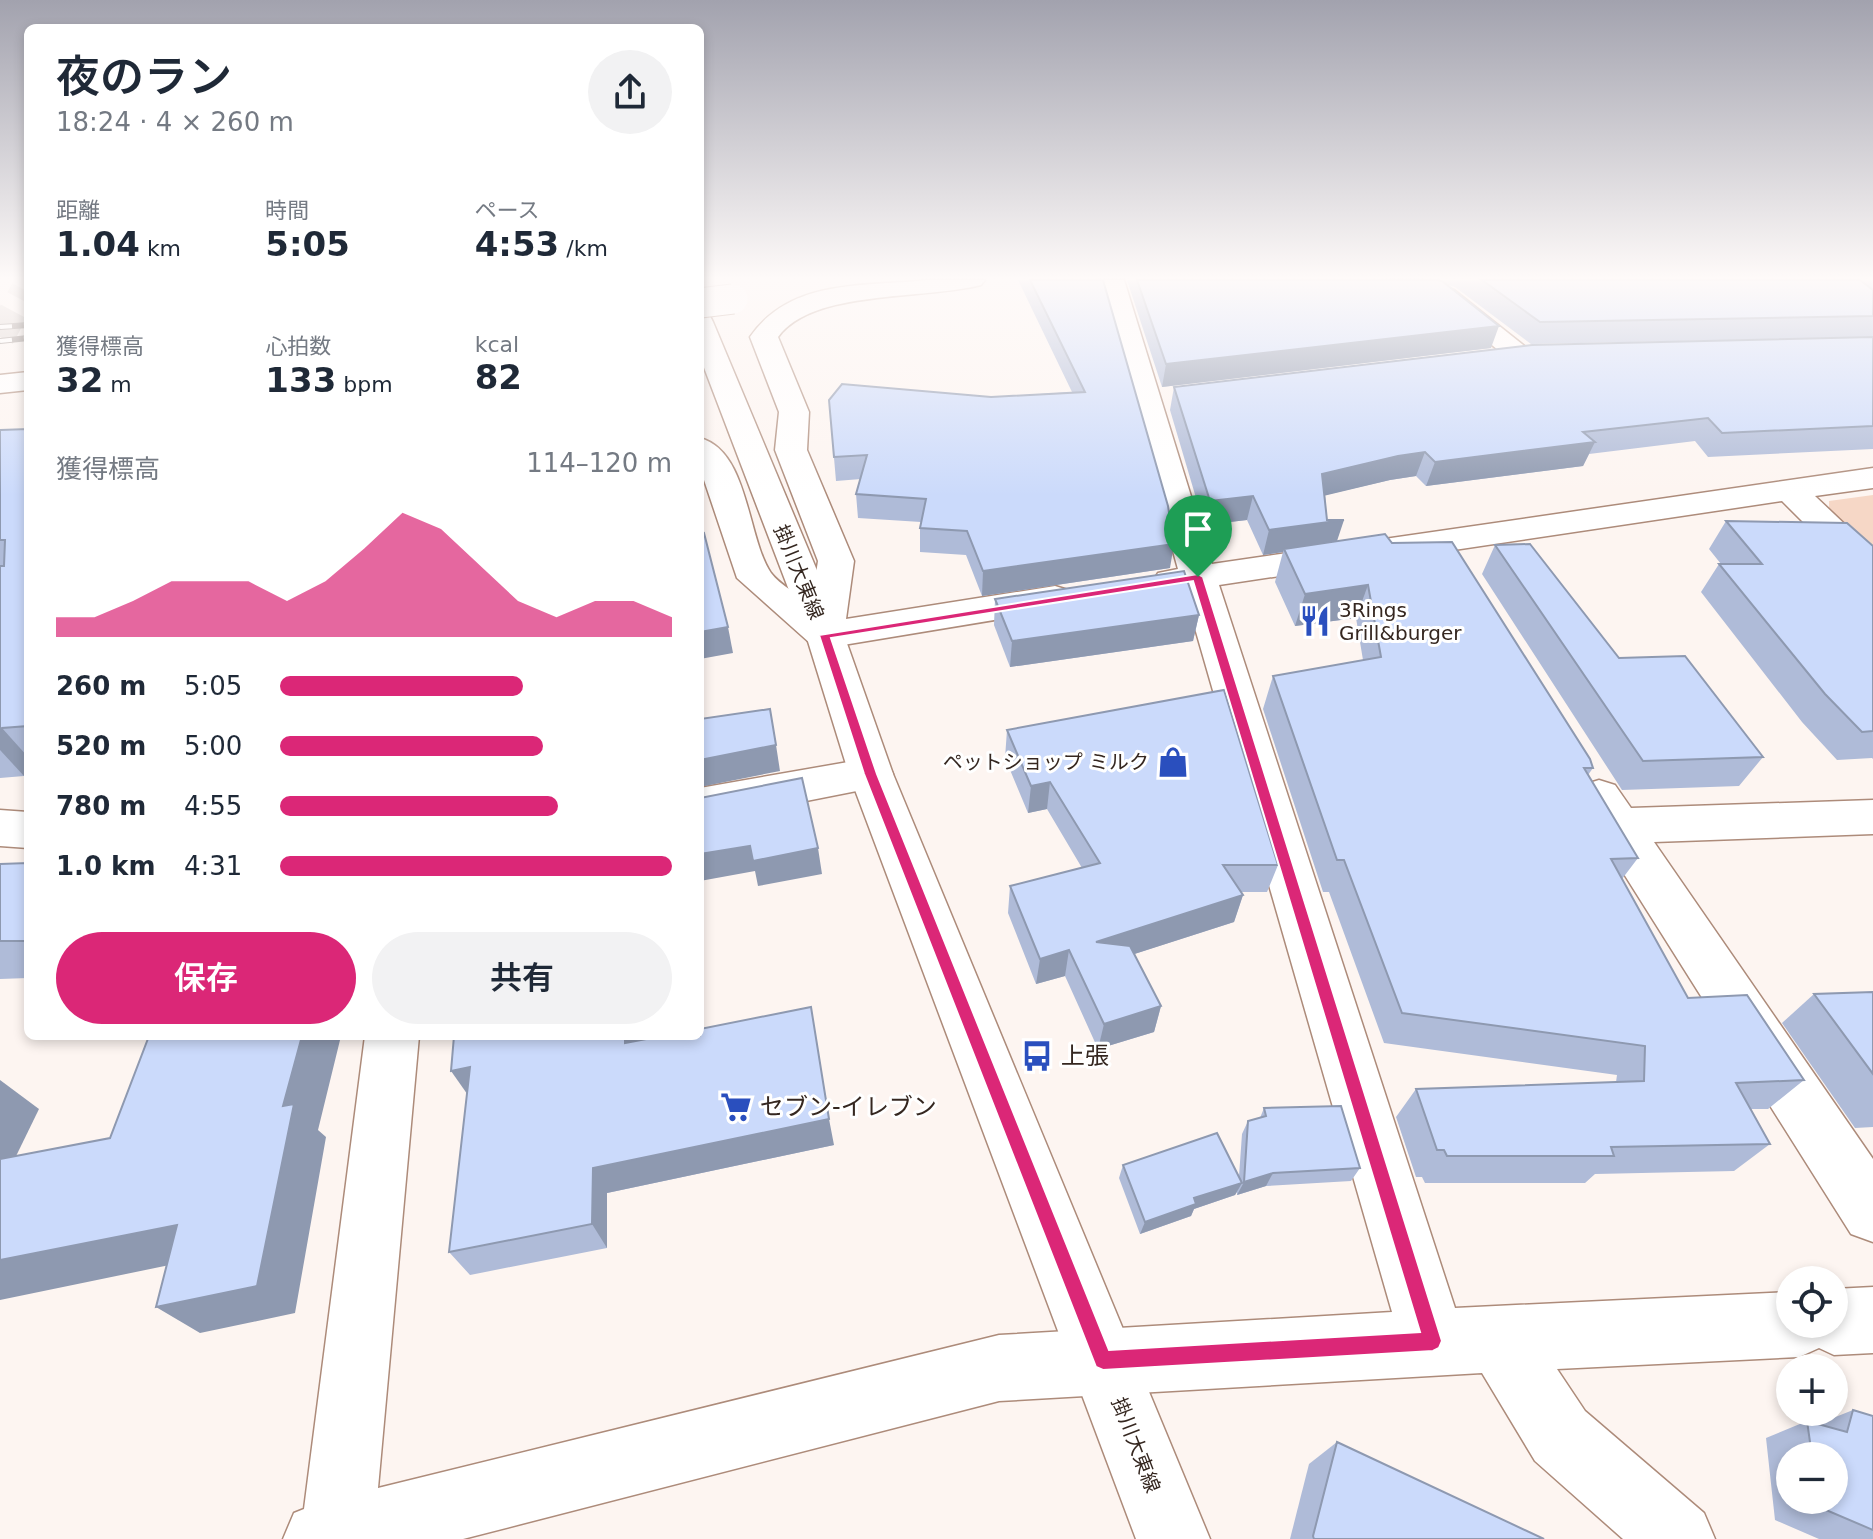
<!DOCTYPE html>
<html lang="ja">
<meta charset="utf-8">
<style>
body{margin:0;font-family:"DejaVu Sans","Noto Sans JP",sans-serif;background:#f2f2f3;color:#1f2937;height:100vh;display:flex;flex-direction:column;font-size:30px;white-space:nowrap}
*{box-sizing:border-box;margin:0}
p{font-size:26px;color:#747a83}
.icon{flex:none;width:44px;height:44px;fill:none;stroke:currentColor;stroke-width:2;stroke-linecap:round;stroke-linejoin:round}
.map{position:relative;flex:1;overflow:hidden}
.sheet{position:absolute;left:24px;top:24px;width:680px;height:1016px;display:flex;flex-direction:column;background:#fff;border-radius:12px;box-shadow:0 4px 12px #0003}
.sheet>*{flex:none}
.buttons{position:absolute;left:1776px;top:1266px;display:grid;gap:16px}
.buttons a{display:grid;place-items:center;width:72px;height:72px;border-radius:50%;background:#fff;box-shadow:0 4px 12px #0003;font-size:40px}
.pin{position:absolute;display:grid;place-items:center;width:68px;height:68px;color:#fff;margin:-82px -34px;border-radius:50% 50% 50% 0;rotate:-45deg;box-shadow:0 0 8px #0007}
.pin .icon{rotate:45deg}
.round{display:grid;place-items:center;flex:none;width:84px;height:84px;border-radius:42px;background:#f2f2f3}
.summary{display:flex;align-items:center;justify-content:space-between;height:136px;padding:0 32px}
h1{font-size:44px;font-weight:600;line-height:60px}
.metrics{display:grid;grid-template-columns:repeat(3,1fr);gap:12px;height:136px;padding:8px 32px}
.metrics div{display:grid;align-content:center}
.metrics b{font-size:34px;font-weight:600}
.metrics small{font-size:22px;font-weight:400}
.metrics p{font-size:22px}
.chart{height:224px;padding:16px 32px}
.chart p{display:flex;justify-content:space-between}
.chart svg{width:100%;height:144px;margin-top:8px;fill:#db2777;opacity:.7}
.primary-button{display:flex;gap:16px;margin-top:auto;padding:16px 32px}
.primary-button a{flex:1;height:92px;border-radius:48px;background:#db2777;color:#fff;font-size:32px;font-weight:600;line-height:92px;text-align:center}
.primary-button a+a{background:#f2f2f3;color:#1f2937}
ul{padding:0 32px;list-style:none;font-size:26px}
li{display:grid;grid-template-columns:128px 96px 1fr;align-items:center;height:60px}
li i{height:20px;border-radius:10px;background:#db2777}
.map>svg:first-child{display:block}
.green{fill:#f6d7c6}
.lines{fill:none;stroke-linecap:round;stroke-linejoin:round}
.minor-tunnel{stroke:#d5ccc7;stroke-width:29;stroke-dasharray:29 14;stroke-linecap:butt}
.minor-casing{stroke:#ad8b7a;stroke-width:3}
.major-casing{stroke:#ad8b7a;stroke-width:3}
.minor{fill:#fff;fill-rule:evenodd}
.major{fill:#fff;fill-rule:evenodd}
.rail-casing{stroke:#877b76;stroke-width:6}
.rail{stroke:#fff;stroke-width:4;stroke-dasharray:12;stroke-linecap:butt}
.minor-bridge-casing{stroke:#ad8b7a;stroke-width:31;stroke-linecap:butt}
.minor-bridge{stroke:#fff;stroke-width:29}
.wall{fill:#afbbd8;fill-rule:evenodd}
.shaded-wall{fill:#8e99b0}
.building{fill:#cbdafb;stroke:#8e99b0;stroke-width:2}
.route{fill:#db2777;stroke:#fff;stroke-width:2;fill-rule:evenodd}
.labels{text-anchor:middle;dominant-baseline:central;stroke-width:6;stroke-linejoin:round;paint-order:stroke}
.street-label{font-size:20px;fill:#352720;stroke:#fff}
.poi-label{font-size:20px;fill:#352720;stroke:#fff;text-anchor:start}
.near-poi-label{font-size:24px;fill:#352720;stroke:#fff;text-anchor:start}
</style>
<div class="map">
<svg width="1873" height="1539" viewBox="0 0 1873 1539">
<rect width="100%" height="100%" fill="#fdf5f1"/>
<path class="green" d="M1873,495v58l-44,-41v-11z"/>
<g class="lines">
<path class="minor-tunnel" d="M0,337l25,-47"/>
<defs>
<g id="minor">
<path d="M928,280h57l-4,5c-57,15 -168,4 -203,52l31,75 -2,38 47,111 -8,58 209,-33 13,4 6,8 -6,8 -13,4 -230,38 -14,-4 -74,-66 -37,-110v-30c49,13 47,100 71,135 9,12 28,22 40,31l7,-43 -43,-111 4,-38 -29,-75c41,-59 114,-50 178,-57z"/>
<path d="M1098,280h26l88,284 661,-96v20l-58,8 58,55v31l-13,-3 -78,-78 -563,84 236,723 335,-16v32h44v-35l39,-2v66l-39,2 -15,-7 -20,9 -242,12 28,42 119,102 11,26h-92l-88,-78 -53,-88 -483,28 -536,138h-180l11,-26 10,-4 61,-473h54l-41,452 621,-153 393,-23 -208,-722 -26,-1 -5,-8 5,-8 20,-4z"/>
<path d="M1385,280h39l30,10 83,66 -4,6h-20l-77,-62 -47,-15z"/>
<path d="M28,372v18l-28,3v-18z"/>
<path d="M871,758l16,5 6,11 -6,11 -187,37v-34z"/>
<path d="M1599,780l16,5 16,23 242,-8v34l-219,8 219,317v83l-22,-8 -268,-425 -7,-12 7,-12z"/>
<path d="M0,810l28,2v36l-28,-2z"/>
</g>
<path id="major" d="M700,314l10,2 3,6 131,313 49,139 317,765h-74l-287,-765 -43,-139 -106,-278z"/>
</defs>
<use href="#minor" class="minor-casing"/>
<use href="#major" class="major-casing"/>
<use href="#minor" class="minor"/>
<use href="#major" class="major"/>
<defs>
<g id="rail">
<path d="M0,327l28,-2"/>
<path d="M0,341l28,-3"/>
</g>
</defs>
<use href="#rail" class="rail-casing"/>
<use href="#rail" class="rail"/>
<defs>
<path id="minor-bridge" d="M700,303l33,-4"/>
</defs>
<use href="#minor-bridge" class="minor-bridge-casing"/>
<use href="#minor-bridge" class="minor-bridge"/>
</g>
<g class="wall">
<path d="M1018,280h85l67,288 -188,28 -16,-41 -46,-3v-24l1,-6 -63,-4 -2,-24 5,-15 -25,2 -7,-81 162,-3 81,-5z"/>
<path d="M1127,280h746v57l-342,7 -76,-57 -10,-3 46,64 -329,39z"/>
<path d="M1873,337v112l-165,8 -13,-16 -106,13 -6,12 -157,20 -10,-10 -26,4 -65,15 2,25 10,21 256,227 -5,7 50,83 -16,21 66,119 116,82 -36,29h-17l19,35 -36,27 -139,3 -10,9h-160l-3,-6h-6l-20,-60 20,-28 200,-7 1,-7 -233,-32 -55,-151h-6l-60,-183 10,-33 90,-16 -7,-42 -61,8 -20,-44 8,-30 -20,3 -16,-35 -43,5 -34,-115 4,-23z"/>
<path d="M28,429v340l-4,7 -24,2v-348z"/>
<path d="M1726,521l147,25v213l-1,-1 -35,2 -35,-38 -101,-130 18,-28h2l-12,-15z"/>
<path d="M1495,545l124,113 144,99 -24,29 -117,4 -140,-216z"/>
<path d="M995,599l204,16 -6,26 -183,26 -16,-42z"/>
<path d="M1007,730l271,135 -11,27h-26l2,3 -9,27 -100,32 27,52 -7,26 -56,17 -33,-73 -29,8 -28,-71 2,-27 72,-18 -35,-59 -19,4 -23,-55z"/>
<path d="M28,863v115l-28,1v-115z"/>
<path d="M1873,992v135l-18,1 -73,-105 32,-29z"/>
<path d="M454,1036h181l1,5 198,104 -227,48v55l-137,27 -21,-23 18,-158z"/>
<path d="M1264,1108l96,60 -9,13 -85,5 -29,9v-3l-2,3 -41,14 -3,7 -51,18 -21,-56 4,-13 116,11 3,-42 6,-13 12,-3z"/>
<path d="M1853,1410l20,6v123h-54l-44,-19 -9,-82 41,-17 11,3zM1790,1456h44v44h-44z"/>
<path d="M1337,1442l207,97h-254l19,-75z"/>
</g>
<g class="shaded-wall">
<path d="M1499,326l-8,22 -329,39 4,-23z"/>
<path d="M1595,442l-12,24 -157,20 9,-24z"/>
<path d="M1425,452l-9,24 -26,4 -75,18 7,-24 76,-18z"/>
<path d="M1253,496l-6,24 -43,5 6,-24z"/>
<path d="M1344,520l-8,24 -52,5 -1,3 -20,3 6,-25z"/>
<path d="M1174,544l-4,24 -188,28 1,-25z"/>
<path d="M1368,585l-12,33 -61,8 10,-32z"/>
<path d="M1199,615l-6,26 -183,26 2,-26z"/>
<path d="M728,627l5,26 -33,6v-27z"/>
<path d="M2,728l26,29v12l-4,7 -24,-26v-19z"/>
<path d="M776,745l4,26 -80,16v-27z"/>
<path d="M1050,782l-3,27 -19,4 3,-27z"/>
<path d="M750,846l68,2 4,26 -64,12 -3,-15 -55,10v-27z"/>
<path d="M1243,895l-9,27 -143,46 5,-26z"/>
<path d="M1069,950l-4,26 -29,8 4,-25z"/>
<path d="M1161,1006l-7,26 -56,17 6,-25z"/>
<path d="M302,1036h39l-23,94 8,7 -31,176 -95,20 -44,-26 127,-201z"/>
<path d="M625,1036h10l2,35 -12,-28z"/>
<path d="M470,1067v31l-19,-27z"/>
<path d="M0,1080l39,29 -39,80z"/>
<path d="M829,1119l5,26 -227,48v55l-15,-24 1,-56z"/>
<path d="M1273,1173l-7,13 -29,9 7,-13z"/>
<path d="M1242,1183l-7,12 -41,14 -3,7 -51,18 5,-12 49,-24z"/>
<path d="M177,1225l41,30 -218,45v-40z"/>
</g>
<g class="building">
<path d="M1030,280h73l65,226 6,38 -191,27 -16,-40 -47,-3 6,-29 -70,-5 11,-39 -33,2 -5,-57 13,-16 149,13 94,-5z"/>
<path d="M1137,280h300l5,1 57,45 -333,38z"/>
<path d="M1482,280h378l13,10v26l-333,6z"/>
<path d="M1873,337v89l-151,7 -14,-15 -125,14 12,10 -160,20 -10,-10 -27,4 -76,18 5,46h17l-75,10 -16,-34 -43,5 -36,-114 358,-42z"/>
<path d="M28,429v297l-26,2 -2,3v-165h4l1,-26h-5v-110z"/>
<path d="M1726,521l121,2 26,23v185l-11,1 -37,-38 -106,-130h43z"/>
<path d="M704,533l24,94 -28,5v-98z"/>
<path d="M1385,534l7,9 60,-1 138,217 3,9h-9l54,90 -27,1 77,139 59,-3 57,85 -68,3 34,61 -159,3 3,9h-167l-3,-6h-7l-21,-61 228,-8 1,-35 -243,-33 -58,-153h-7l-64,-184 108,-19 -13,-72 -63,9 -21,-45z"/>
<path d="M1530,544l89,114 66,-2 78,101 -120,4 -148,-216z"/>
<path d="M1184,571l15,44 -187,26 -17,-42z"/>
<path d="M1224,690l54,175h-55l20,30 -147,47 34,4 31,60 -57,18 -35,-74 -29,9 -30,-73 90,-23 -50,-81 -19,4 -24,-56z"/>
<path d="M770,709l6,36 -76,15v-41z"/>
<path d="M802,778l16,70 -65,13 -3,-15 -50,8v-56z"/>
<path d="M28,863v78h-28v-77z"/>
<path d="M1873,992v82l-59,-80z"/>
<path d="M811,1007l18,112 -236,49 -1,56 -143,28 21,-185 -19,4 3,-35h171v7l37,-7h38v-7z"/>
<path d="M149,1036h153l-19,70 11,-2 -37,182 -101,21 21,-82 -177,35v-101l110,-21z"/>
<path d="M1341,1106l19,62 -87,5 -29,9 4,-61 18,-5 -2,-8z"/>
<path d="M1217,1133l25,50 -48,15 2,6 -51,18 -22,-57z"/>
<path d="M1853,1410l20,6v114l-54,-23 -1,-7h16v-44h-22l-5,-35 40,11z"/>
<path d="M1337,1442l207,97h-230l-1,-3z"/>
</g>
<linearGradient id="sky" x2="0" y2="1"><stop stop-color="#a2a2ae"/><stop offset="0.56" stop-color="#fefaf9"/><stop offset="1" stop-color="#fefaf9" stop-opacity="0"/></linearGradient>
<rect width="1873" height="496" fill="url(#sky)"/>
<path class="route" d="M1198,574l5,3 239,764 -3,7 -6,3 -330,19 -7,-3 -232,-593 -45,-139zM1193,581l227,751 -311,18 -232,-576 -46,-136z"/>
<defs>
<symbol id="restaurant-bare" viewBox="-9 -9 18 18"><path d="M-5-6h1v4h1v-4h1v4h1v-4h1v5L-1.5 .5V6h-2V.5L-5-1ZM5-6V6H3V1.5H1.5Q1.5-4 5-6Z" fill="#2a4fbe" stroke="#fff" stroke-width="2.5" paint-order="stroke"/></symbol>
<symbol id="shop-bare" viewBox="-9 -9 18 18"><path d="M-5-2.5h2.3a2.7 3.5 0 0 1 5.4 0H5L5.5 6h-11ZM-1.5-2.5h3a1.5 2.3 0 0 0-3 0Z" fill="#2a4fbe" stroke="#fff" stroke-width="2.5" paint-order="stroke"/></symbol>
<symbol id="bus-bare" viewBox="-9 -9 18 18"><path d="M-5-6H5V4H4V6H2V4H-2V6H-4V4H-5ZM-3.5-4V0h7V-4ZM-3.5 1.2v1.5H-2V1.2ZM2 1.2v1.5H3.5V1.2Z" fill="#2a4fbe" stroke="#fff" stroke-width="2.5" paint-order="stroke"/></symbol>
<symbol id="supermarket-bare" viewBox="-9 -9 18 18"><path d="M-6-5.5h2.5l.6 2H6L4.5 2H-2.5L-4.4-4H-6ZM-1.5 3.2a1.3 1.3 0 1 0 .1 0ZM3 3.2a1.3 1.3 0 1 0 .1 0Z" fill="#2a4fbe" stroke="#fff" stroke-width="2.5" paint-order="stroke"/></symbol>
</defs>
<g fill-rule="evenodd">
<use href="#restaurant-bare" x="1293" y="599" width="44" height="44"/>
<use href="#shop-bare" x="1151" y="740" width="44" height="44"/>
<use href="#bus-bare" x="1015" y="1034" width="44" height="44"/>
<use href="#supermarket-bare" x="714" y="1085" width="44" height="44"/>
</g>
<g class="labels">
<g class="street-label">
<text transform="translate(799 572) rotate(68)">掛川大東線</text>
<text transform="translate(1136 1445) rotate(69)">掛川大東線</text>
</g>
<g class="poi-label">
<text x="1339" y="610">3Rings<tspan x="1339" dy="23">Grill&amp;burger</tspan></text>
<text x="1149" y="762" text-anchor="end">ペットショップ ミルク</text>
</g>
<g class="near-poi-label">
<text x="1061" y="1056">上張</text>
<text x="760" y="1107">セブン-イレブン</text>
</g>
</g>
</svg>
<div class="buttons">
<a><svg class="icon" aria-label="locate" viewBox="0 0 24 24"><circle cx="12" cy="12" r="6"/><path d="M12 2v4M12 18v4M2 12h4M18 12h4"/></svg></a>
<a>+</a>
<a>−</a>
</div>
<div class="pin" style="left:1198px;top:577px;background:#1e9e55"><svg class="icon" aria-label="arrive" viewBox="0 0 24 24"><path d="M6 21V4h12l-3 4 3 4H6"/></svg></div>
<section class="sheet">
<div class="summary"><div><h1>夜のラン</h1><p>18:24 · 4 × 260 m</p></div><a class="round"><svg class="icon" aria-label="share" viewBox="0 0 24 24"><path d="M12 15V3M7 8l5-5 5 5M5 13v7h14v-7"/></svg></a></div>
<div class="metrics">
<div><p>距離</p><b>1.04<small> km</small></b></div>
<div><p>時間</p><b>5:05</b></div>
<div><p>ペース</p><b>4:53<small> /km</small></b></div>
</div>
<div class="metrics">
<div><p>獲得標高</p><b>32<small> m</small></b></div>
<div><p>心拍数</p><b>133<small> bpm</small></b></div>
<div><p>kcal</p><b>82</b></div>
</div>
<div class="chart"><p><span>獲得標高</span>114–120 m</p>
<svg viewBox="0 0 160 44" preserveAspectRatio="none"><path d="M0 44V38L10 38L20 33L30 27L40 27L50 27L60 33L70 27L80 17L90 6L100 11L110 22L120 33L130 38L140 33L150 33L160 38V44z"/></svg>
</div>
<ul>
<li><b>260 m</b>5:05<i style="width:62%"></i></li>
<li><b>520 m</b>5:00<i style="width:67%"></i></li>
<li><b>780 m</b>4:55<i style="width:71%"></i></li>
<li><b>1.0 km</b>4:31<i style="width:100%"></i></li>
</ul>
<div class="primary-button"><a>保存</a><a>共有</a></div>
</section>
</div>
